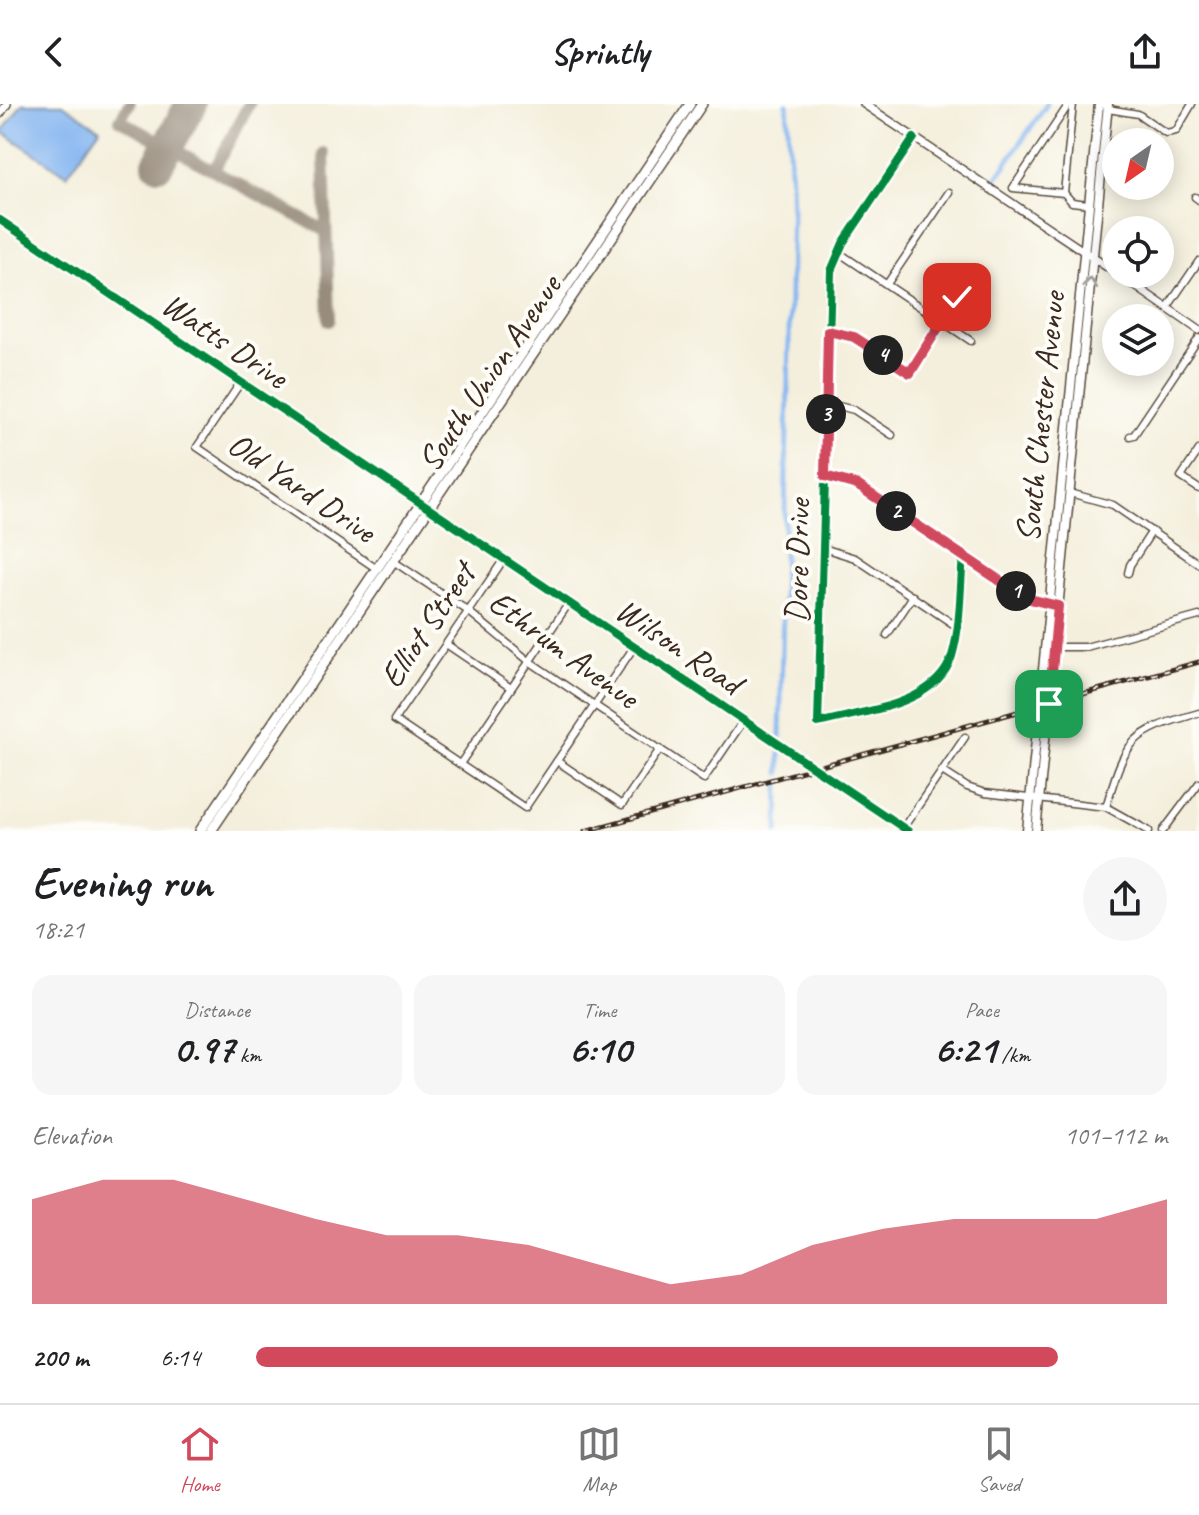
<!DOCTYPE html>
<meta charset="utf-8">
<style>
body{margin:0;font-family:Caveat,sans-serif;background:#f6f6f6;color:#202124;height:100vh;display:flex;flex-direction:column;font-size:30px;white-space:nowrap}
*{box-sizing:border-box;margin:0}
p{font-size:26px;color:#757577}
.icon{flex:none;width:44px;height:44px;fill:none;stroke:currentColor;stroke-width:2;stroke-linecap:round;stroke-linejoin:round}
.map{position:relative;height:727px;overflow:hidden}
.side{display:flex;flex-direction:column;background:#fff;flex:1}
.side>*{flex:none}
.needle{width:52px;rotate:214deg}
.buttons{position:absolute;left:1102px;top:24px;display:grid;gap:16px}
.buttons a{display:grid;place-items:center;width:72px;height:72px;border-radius:50%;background:#fff;box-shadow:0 4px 20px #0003;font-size:40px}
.pin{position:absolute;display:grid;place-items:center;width:68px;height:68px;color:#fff;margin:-34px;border-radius:16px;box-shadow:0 4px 12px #0006}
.km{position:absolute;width:40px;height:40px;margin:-20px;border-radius:50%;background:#222;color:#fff;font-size:22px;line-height:40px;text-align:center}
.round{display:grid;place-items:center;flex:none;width:84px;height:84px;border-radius:42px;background:#f6f6f6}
.head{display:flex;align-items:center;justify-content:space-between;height:136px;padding:0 32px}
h1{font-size:44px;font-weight:700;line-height:60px}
.stats{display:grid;grid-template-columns:repeat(3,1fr);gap:12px;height:136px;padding:8px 32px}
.stats div{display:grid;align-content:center;border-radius:20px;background:#f6f6f6;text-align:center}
.stats b{font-size:40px;font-weight:700}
.stats small{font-size:22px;font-weight:400}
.stats p{font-size:22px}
.chart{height:224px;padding:16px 32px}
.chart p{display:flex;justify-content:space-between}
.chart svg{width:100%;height:144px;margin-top:8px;fill:#d1495b;opacity:.7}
ul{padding:0 32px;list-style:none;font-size:26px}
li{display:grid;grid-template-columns:128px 96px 1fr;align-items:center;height:60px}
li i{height:20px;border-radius:10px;background:#d1495b}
header{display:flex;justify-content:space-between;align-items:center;height:104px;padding:0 32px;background:#fff;font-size:36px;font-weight:700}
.dock{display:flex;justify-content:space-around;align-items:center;height:112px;border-top:2px solid #e0e0e0;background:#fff;font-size:22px;color:#757577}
.dock a{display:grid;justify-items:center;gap:4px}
.dock .selected{color:#d1495b}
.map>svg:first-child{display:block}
.water{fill:#85b6f1;stroke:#607088;stroke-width:2}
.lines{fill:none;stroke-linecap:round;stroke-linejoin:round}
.canal{stroke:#85b6f1;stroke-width:5}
.taxiway{stroke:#988c7d;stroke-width:12}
.runway{stroke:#988c7d;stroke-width:32}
.minor-casing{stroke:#57483a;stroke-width:9}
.tertiary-casing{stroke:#57483a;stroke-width:10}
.secondary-casing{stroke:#57483a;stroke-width:11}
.primary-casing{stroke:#57483a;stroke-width:12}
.minor{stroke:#fff;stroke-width:6}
.tertiary{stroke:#fff;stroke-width:7}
.secondary{stroke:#fff;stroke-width:8}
.primary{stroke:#fff;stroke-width:9}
.rail-casing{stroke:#3b2a1e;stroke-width:5}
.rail{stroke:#fdfcf7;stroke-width:2;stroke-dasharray:6;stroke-linecap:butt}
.cycleway-casing{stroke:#fdfcf7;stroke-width:13}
.cycleway{stroke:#00873e;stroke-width:8}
.oneway{stroke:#a79f9a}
.route-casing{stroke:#fff;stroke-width:16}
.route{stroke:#d1495b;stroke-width:10}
.labels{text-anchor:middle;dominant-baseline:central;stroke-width:8;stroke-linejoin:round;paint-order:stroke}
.street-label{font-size:34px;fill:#3b2a1e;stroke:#fdfcf7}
</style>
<header><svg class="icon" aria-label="back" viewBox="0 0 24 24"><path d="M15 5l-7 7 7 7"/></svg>Sprintly<svg class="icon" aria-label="share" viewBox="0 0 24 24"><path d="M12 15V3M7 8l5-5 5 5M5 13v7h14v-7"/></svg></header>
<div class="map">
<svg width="1199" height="727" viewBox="0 0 1199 727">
<rect width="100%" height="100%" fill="#fdfcf7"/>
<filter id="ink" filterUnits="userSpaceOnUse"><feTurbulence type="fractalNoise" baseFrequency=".0125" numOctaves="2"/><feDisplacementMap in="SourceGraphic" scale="16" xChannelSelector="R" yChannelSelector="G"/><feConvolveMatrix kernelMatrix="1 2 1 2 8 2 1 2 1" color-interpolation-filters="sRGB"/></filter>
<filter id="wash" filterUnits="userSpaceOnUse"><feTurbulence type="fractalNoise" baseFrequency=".006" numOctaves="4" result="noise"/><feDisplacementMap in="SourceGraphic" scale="32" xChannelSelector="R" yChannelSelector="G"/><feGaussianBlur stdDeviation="1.8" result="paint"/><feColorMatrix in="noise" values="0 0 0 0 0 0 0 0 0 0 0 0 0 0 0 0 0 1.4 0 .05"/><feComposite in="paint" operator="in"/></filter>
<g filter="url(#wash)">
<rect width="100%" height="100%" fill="#f4efdc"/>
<path class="water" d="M22,0h41l37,25 -33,46 -65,-43z"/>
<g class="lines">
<g class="canal">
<path d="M995,76l52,-76"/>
<path d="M780,633l12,-529 -5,-104"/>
<path d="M780,669v-20"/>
<path d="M778,727l1,-49"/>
</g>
<g class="taxiway">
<path d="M129,0l-9,16 205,111"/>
<path d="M324,49l5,168"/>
<path d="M214,66l35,-66"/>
</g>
<path class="runway" d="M158,60l33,-60"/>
</g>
</g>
<g filter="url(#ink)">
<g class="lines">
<defs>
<g id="minor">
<path d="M1069,0l-56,84 51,5 8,9 16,2"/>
<path d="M1104,0l4,5 30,5 28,19 10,-2 16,-27"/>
<path d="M914,34l-71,105 -12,28 -13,452c44,-12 118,-17 134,-67 9,-31 8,-68 11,-100"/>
<path d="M1064,89l9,-89"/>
<path d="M1195,93l4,3"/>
<path d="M838,148l133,89"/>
<path d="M887,180l62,-92"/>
<path d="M1167,204l32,-47"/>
<path d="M828,227l26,6 56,36 61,-94"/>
<path d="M241,278l-44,65 180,122"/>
<path d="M827,299l27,7 38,25"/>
<path d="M1130,332l4,-1 65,-97"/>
<path d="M1199,346l-18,27 18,12"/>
<path d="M825,372l32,9 169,113 26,8"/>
<path d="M1070,389l43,12 86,59"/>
<path d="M823,444l32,10 101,68"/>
<path d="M504,455l-110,161 131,88 109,-161"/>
<path d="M393,457l75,50 61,50 175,118 40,-59"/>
<path d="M1128,469l2,-8 22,-34"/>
<path d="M887,531l26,-39"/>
<path d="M446,540l65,44"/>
<path d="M1052,543h34l113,-31"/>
<path d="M557,657l65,44 38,-56"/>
<path d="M460,660l109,-161"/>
<path d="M942,667l25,16 18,6 121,14 43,24"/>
<path d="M1106,703c20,-68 24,-75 93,-94"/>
<path d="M901,727l64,-94"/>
<path d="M1163,727l36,-48"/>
</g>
<g id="tertiary">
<path d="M864,0l252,169"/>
<path d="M0,10l7,-10"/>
<path d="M0,116l908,611"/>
<path d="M1118,170l81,56"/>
</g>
<g id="secondary">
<path d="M1027,727l72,-727"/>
<path d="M1036,727l72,-727"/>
</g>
<g id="primary">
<path d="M200,727l490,-727"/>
<path d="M211,727l491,-727"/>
</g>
</defs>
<use href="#minor" class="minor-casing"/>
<use href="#tertiary" class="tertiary-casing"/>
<use href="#secondary" class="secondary-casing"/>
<use href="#primary" class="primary-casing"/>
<use href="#minor" class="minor"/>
<use href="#tertiary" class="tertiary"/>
<use href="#secondary" class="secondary"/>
<use href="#primary" class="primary"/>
<defs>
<path id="rail" d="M585,727l614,-169"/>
</defs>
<use href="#rail" class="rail-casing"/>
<use href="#rail" class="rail"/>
<defs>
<g id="cycleway">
<path d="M914,34l-71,105 -12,28 -13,452c44,-12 118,-17 134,-67 9,-31 8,-68 11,-100"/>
<path d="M0,116l908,611"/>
</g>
</defs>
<use href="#cycleway" class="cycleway-casing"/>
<use href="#cycleway" class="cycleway"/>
</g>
<defs><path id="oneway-chevron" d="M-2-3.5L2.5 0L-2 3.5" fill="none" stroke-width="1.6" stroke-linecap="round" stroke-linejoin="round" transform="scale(2)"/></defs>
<use class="oneway" href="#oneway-chevron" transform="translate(1090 179) rotate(-84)"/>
</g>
<g class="lines" filter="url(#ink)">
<defs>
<path id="route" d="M957,193l-47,76 -56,-36 -26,-6 -3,145 32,9 169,113 32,8 -9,98"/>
</defs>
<use href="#route" class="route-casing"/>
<use href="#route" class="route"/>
</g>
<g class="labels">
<g class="street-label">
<text transform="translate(225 236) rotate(34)">Watts Drive</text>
<text transform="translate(489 269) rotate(-56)">South Union Avenue</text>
<text transform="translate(1040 313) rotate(-84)">South Chester Avenue</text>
<text transform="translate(302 383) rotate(34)">Old Yard Drive</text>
<text transform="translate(797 457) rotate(-89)">Dore Drive</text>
<text transform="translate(427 521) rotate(-56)">Elliot Street</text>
<text transform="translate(679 542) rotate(34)">Wilson Road</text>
<text transform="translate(564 545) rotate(36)">Ethrum Avenue</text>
</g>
</g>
</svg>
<div class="buttons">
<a><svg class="needle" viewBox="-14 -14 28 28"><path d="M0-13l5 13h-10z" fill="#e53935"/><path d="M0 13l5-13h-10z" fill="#757577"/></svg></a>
<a><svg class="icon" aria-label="locate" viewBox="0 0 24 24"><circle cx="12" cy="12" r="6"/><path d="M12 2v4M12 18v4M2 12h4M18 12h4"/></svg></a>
<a><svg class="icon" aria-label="layers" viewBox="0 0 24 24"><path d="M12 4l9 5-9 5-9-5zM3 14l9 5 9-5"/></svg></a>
</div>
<div class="pin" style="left:1049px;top:600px;background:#1e9e55"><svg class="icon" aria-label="arrive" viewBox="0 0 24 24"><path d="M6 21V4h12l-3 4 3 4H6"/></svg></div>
<div class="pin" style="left:957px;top:193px;background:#d93025"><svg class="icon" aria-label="check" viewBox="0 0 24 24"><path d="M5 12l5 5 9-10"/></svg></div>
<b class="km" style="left:1016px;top:487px">1</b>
<b class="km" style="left:896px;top:407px">2</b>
<b class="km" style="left:826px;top:310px">3</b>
<b class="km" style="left:883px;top:251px">4</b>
</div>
<section class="side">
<div class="head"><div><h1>Evening run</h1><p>18:21</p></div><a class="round"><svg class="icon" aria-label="share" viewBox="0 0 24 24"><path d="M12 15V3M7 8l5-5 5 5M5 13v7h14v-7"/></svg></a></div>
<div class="stats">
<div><p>Distance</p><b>0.97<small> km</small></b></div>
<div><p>Time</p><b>6:10</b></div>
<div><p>Pace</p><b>6:21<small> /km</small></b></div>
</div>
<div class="chart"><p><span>Elevation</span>101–112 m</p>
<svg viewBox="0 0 160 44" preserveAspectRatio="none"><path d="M0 44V12L10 6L20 6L30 12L40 18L50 23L60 23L70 26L80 32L90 38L100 35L110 26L120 21L130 18L140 18L150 18L160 12V44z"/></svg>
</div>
<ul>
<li><b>200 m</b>6:14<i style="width:88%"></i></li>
</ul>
</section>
<nav class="dock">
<a class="selected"><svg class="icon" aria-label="home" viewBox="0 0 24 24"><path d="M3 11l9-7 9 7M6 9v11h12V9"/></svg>Home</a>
<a><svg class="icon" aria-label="map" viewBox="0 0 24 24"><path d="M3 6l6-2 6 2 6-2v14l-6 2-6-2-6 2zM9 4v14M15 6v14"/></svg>Map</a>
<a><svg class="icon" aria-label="saved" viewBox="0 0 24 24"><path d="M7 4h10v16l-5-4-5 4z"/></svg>Saved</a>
</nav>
